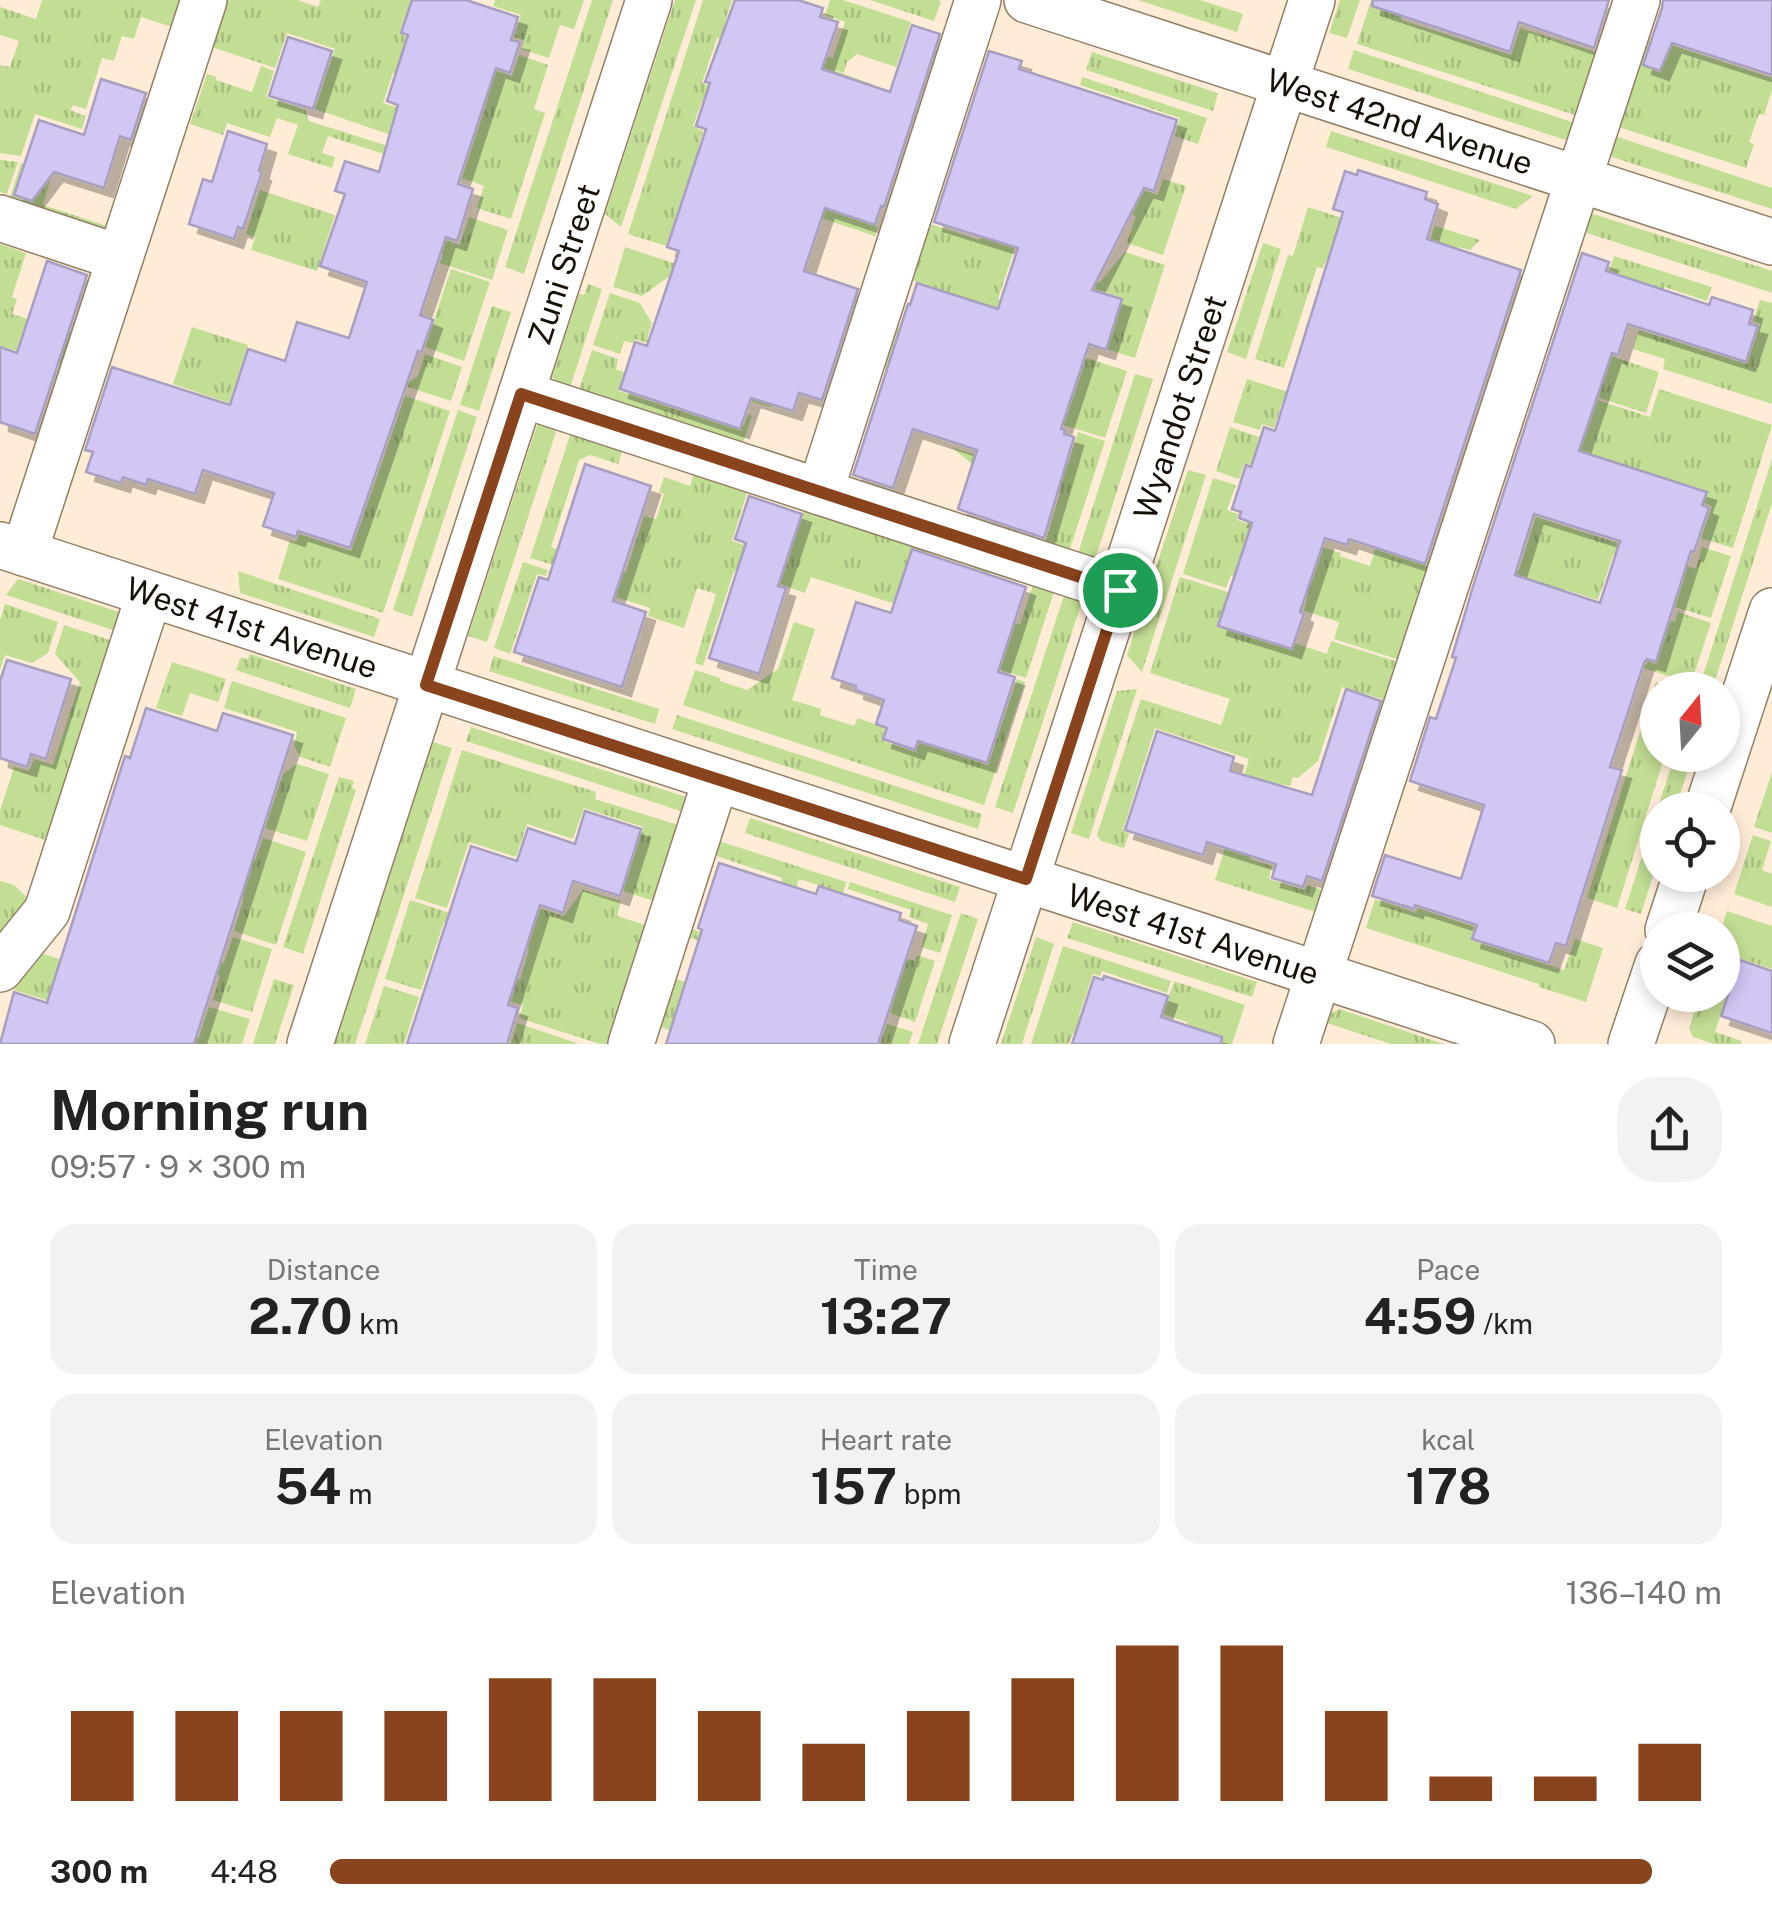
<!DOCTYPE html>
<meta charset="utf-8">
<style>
body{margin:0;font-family:"Public Sans",sans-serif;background:#f2f2f2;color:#222;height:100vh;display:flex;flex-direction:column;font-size:38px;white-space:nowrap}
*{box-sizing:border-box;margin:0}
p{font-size:32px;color:#767676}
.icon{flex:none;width:55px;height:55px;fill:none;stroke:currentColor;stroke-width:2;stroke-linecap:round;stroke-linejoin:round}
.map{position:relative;height:1044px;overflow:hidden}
.drawer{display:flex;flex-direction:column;background:#fff;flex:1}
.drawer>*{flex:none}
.needle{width:65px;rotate:18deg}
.tools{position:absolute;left:1640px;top:672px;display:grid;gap:20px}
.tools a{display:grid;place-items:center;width:100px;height:100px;border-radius:50%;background:#fff;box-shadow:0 5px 15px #0003;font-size:50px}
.pin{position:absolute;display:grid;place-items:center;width:85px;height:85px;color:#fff;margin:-42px;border:5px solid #fff;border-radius:50%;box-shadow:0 2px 10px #0007}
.round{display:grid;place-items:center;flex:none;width:105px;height:105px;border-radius:40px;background:#f2f2f2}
.headline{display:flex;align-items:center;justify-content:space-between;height:170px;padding:0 50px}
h1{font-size:55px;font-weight:700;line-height:75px}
.figures{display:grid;grid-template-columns:repeat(3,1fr);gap:15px;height:170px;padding:10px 50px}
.figures div{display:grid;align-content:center;border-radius:25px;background:#f2f2f2;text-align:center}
.figures b{font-size:50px;font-weight:700}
.figures small{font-size:28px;font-weight:400}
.figures p{font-size:28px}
.chart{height:280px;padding:20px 50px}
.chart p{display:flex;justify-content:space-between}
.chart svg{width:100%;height:180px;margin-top:10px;stroke:#89431d;stroke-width:6}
ul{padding:0 50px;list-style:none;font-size:32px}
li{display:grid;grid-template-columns:160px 120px 1fr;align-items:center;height:75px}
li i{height:25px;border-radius:12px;background:#89431d}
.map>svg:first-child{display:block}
.grass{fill:url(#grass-tufts)}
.building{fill:#d2c6f4;stroke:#a79fbd;stroke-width:2.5;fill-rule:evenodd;filter:url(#shadow)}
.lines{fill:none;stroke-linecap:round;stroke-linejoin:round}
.minor-casing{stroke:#937f66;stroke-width:48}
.minor{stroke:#fff;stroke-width:45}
.route-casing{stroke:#fff;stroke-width:20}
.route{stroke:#89431d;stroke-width:12}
.labels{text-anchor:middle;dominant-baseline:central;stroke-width:8;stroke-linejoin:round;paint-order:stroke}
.street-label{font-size:32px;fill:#160f06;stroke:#fdfdfd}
</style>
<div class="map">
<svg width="1772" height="1044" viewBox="0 0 1772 1044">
<defs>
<pattern id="grass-tufts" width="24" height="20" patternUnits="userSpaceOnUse" patternTransform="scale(2.5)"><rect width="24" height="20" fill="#c2dd94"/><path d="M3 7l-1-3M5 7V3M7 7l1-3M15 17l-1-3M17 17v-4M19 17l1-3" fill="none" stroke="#a6bc7e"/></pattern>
<filter id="shadow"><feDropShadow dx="9" dy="9" stdDeviation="0" flood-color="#0004"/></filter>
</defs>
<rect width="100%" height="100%" fill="#feecd7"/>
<g class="grass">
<path d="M42,0h136l13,4 -9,26 -41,-13 -7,22 -12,-3 -8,25 -12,-3 -16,51 -13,-4 -3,5 16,6 -4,13 -47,-15 -14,42 -21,-3v-88l10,2 9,-26 -19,-6v-28l36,12z"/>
<path d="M227,0h71l20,7 3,-7h90l-12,34 24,8 -1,39 -29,-8 -10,30 16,5 -8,27 -76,-26 20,-60 -48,-16 -12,35 -63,-21z"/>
<path d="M495,0h89l-10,29 -14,-4 -11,33 -28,-9 3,-9 -10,-3 7,-22 -28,-9z"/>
<path d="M592,0h21l-89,274 -19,-7z"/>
<path d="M675,0h21l-75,227 -16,-13z"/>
<path d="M703,0h29l-7,22 11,4 -5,16 -14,-4 -15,45 14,5 -4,16 -10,-3 -9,25 10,5 -5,17 97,31 -9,26 -96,-31 -24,72 -38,-12z"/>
<path d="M830,0h13l68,22 -15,45 -39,-13 -10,8 -3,11 -14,-4 42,15 -14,42 -48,-21 13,-38 -3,-12 13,3 12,-36 -20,-7z"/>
<path d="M870,0h67l4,1 -7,20z"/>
<path d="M1138,0h62l43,14 -6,18z"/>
<path d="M1340,0h20l-13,38 -18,-5z"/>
<path d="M1371,0h36l-6,20 110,35 9,-27 85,27 -21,63 -227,-74z"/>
<path d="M1647,37l125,41v12l-8,25 -5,-1 -10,28 5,2 -8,24 -128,-41z"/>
<path d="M1354,50l233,77 -6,18 -233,-76z"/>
<path d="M434,51l78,25 7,-21 29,10 -14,44 11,4 -34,106 -34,-11 7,-22 -22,-8 26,-80 -62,-20z"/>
<path d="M1092,52l126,41 -5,18 -127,-41z"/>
<path d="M261,66l13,5 -8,26 39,13 4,11 152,48 -3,9 -130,-42 -6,17 13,4 -3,11 -44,-14 10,-29 -21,-7 -7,19 -43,-14 -4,12 -33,-11 17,-50 9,3v3l36,12z"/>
<path d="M1082,77l125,41 -9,26 -23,-8 5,-18 -100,-33z"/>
<path d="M1331,131l202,65 -17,13 -190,-62z"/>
<path d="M1612,135l160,53v21l-166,-54z"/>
<path d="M0,160l18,2 -11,32 -7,-2z"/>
<path d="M21,163l31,10 -9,32 67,22 -35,2 -68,-22z"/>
<path d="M852,179l-12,35 38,13 -3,9 -84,-28z"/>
<path d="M1163,179l23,7 -23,69 -36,-12 9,-27 -34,-12 16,-22 40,13z"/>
<path d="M260,190l75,25 -18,56 -66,-21 4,-13 -9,-3z"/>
<path d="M1308,207l110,36 12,-3 5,-14 45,14 -10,10 -12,-3 -16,49 -116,-37 -3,9 -6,-1 -33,101 -29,-9 33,-104 5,1z"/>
<path d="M1587,212l185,59v22l-191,-62z"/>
<path d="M988,214l30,24 -20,61 16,6 -96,75 -46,-15 14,-42 45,15 12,-26 5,-20 -45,-15 18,-56 58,19z"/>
<path d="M469,217l39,13 -16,50 -52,-17 3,-9 -6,-2 4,-13 19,6z"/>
<path d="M1263,243l18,6 -35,110 -19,-7z"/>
<path d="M0,244l26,9 -14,44 5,2 -5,15 66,21 -11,32 -63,-20 -4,8z"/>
<path d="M625,247l75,25 -4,12 -26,-8 -28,20 -29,-9z"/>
<path d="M1125,252l40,13 -30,93 -28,-9 16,-51 -69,-22 3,-8 43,14z"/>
<path d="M1614,256l98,31 -5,14 -43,-14 -14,43 -53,-23z"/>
<path d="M451,269l39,13 -26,79 -39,-14z"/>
<path d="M588,284l14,5 -33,102 -17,-14 27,-83 5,1z"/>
<path d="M610,293l30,10 12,20 -5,16 120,40 10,9 -6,19 -20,-6 6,-20 -122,-42 -2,4 -9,-2 -4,13 -27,-9z"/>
<path d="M1760,300l12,3v101l-109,-35 2,-10 -32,-10 6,-19 108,34 13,-40 -7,-3z"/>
<path d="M492,306l19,6 -32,99 -19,-6z"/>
<path d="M192,327l56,18 -19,58 -56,-19z"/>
<path d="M1554,337l105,35 -13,41 -106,-34z"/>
<path d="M592,350l26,9 -2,10 8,3 -5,19 115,37 10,-3 4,-11 4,2 -12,36 -164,-54z"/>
<path d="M325,353l86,28 7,-5 7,-22 37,13 -11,34 -128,-42z"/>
<path d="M1086,358l41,13 -22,67 -106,-33 3,-8 64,21z"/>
<path d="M1135,374l18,5 -62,193 -17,-6z"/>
<path d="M1247,379l58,18 -4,11 -19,-6 -8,26 -12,-4 -2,6 -27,-8z"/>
<path d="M1659,389l113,36 -39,123 -32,-10 11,-32 -10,-4 3,-12 -91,-28 -18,55 -67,-91 54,16 14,-42 53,17z"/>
<path d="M405,396l45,15 -67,202 -105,-34 12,-39 6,2 3,-8 52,17z"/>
<path d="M458,410l19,7 -65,200 -19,-7z"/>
<path d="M540,416l19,7 -72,219 -19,-6z"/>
<path d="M573,426l52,17 -7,21 -28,-9 -11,5 -28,87 26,9 -5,15 -42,-13z"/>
<path d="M1230,427l29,10 -4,15 65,21 -3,12 -72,-22 -6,16 -23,-8z"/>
<path d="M1078,432l27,9 -38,117 -24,-8 17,-57 -88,-29 -21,-17 99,32 6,-18 12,3z"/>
<path d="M1772,459v44l-60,187 -13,-2z"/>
<path d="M697,463l54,17 -19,61 55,18 -9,25 -44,-13 -31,95 -8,-3 21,-69 -19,-6 -13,40 -36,-12 2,-8 -77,-25 8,-25 45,14 18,-56 12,3 8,-25 -5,-2 5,-15 26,9z"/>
<path d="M1188,470l18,5 -64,197 -15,-17z"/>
<path d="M1213,478l23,7 -9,25 11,4 -1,6 104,33 -1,3 30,10 5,-17 58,19 -30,93 -69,-22 5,-17 -35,-11 3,-12 -76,-24 -5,13 -43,-14z"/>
<path d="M809,495l125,40 -8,25 -17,-4 -7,21 16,5 43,28 16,-50 15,5 -14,46 42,14 14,-43 21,7 -29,89 -62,-20 -44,-46 -109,-35 -6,16 -25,-9z"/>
<path d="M1536,517l134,43 -4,12 -53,-17 -15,45 -32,-10 -14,43 -85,-27 15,-47 37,11z"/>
<path d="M1702,547l29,9 -20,62 -36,-11 9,-29 -16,-6 4,-11 24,8z"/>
<path d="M523,562l25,8 -2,6 -9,-2 -27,80 -16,-6z"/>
<path d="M238,571l142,48 -6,18 -134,-44z"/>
<path d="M1180,577l48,15 -10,35 74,23 2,-7 33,11 4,-13 77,24 -15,45 -12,-4 1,-7 -40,-12 -24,74 -20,17 -5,-1 -3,9 -8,-2 -4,11 -36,-12 7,-24 -94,-31 -32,102 6,3 -5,15 -23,-7 -4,-6 44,-136 80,26 9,-26 -80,-26z"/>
<path d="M18,579l107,35 -6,18 -113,-37z"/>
<path d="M1069,580l18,6 -74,227 -18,-6z"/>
<path d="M5,604l53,18 -10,31 -16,10 -27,-8 -5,15v-50z"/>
<path d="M1678,612l33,11 -20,60 -51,-16 -3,-5 9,3 2,-4 8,3 14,-43 5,1z"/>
<path d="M794,622l21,7 -23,71 29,9 -1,6 34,11 4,-8 27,10 -4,12 34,12 4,-10 69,23 29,-86 8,3 -41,123 -301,-100 12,-35 25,8v3l27,9 31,-21z"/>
<path d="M64,625l52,17 -65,200 -51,-17v-14l14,-44 15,4 5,-12 19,6 27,-83 -25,-28z"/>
<path d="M250,654l106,35 -6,19 -114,-38 5,-13 7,2z"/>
<path d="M494,656l165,53 -4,15 -166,-53z"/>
<path d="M172,662l54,17 -8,23 -28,-9 -8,23 -26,-8z"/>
<path d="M232,681l114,37 -16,49 -30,-10 -6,-11 3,-14 -73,-24z"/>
<path d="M1656,682l24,8h-22v65h7l-48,153 -30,-10z"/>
<path d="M1137,689l-48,150 -18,-6 46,-142z"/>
<path d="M677,715l305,99 -4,15 -306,-100z"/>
<path d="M471,727l218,71 4,17 -227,-74z"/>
<path d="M433,742l19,6 -97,296h-20z"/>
<path d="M462,750l134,42 -1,7 93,29 -25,76 -40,-13 20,-64 -59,-19 -11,31 -46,-15 -11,33 -47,-15 -22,66 -32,-10z"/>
<path d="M1675,755h18l-18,55h-17l-1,53 -16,51 -16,-5z"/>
<path d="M297,764l32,10 -22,67 -42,-13 18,-54z"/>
<path d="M1772,772v61l-18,-6z"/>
<path d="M339,777l15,4 -2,7 4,2 -53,164 -20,-7z"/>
<path d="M750,818l210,69 -5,15 -210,-69z"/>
<path d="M1231,829l26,9 -7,21 22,7 -3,13 35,11 3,-5 25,8 -7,22 -110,-35z"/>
<path d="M178,835l77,25 8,-22 43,14 -30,93 -42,-14 10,-33 -98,-32z"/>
<path d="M1753,835l18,6 -9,29 10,4v33l-38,-13z"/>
<path d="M719,841l127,41 -3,11 -44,-14 -16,49 -30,116 -56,-5 -37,-12 16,-48 46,15 13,-42 -47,-15 3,-8 67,21 24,-72 -68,-23z"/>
<path d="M0,881l14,4 18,17 -32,37z"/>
<path d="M850,882l102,33 -12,38 -19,-6 7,-23 -19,-7 2,-7 -63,-21z"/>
<path d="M583,890l38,11 -4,15 40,13 -36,115h-21l-81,-26 4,-13 -23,-7 6,-22 14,4 9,-30 -23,-8 13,-40 45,14z"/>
<path d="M1375,899l41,14 2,-5 56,19 -3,13 93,30 11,-31 28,9 -17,54 -47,-15v-3l-173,-56z"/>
<path d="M410,900l95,31 -3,10 -58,-19 -23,68 -36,-11z"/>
<path d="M1727,911l45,15v43l-33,-11 -24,74 27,9 -1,3h-27l-21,-7 -4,-8 11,-34h22l-1,-65z"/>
<path d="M961,913l17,6 -41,125h-19z"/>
<path d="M1073,922l184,60 -5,15 -185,-59z"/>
<path d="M126,932l98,31 9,-26 39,12 -20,63 -39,-12 7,-24 -81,-25z"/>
<path d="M1036,937l18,7 -32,100h-21z"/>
<path d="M1063,946l108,35 -4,12 -65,-22 -2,5 -7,-2 -14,42 8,4 -6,16 -8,-3 -4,11h-38z"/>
<path d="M27,949l85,26 -56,28 -42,-13z"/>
<path d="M917,955l18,6 -20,61 -25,-9 3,-8 -10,-4 14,-45 18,5z"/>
<path d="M274,979l20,6 -19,59h-22z"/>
<path d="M1174,981l71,24 -13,39h-12l-36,-12 3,-10 -24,-8z"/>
<path d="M384,986l35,11 -15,47h-39z"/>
<path d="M209,1007l41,12 -8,25h-53l-65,-29 75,23z"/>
<path d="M1339,1009l105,35h-53l-64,-21 3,-9z"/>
<path d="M517,1023l60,20v1h-66z"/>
<path d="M887,1024l26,8 -4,12h-29z"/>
</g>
<g class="building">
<path d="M412,0h54l52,17 -7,23 9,2 -10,31 -14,-5 -38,116 15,5 -16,52 -11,-4 -26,78 13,5 -12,33 -3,-2 -68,197 -52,-17 -2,6 -33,-11 11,-33 -71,-23 -8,24 -47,-15 -2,6 -23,-8 -2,6 -35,-11 7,-20 -8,-2 27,-83 118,38 18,-56 37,12 12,-39 52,16 18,-56 -47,-16 25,-72 -10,-3 10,-30 34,11 19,-67 -11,-4 21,-66 -7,-2z"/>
<path d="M735,0h63l25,8 -3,9 18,5 -16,47 68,23 22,-67 28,9 -56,173 -3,-1 -6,19 -50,-17 -21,63 54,18 -36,111 -23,-7 -6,18 -42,-13 -11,31 -120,-40 15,-47 12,4 32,-95 -12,-4 39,-118 -10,-3 14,-43 -5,-1z"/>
<path d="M1373,0h236l-15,48 -75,-26 -9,30 -138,-46z"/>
<path d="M1663,0h109v75l-100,-32 -12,28 -17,-6 19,-57z"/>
<path d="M288,37l44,14 -19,58 -44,-13z"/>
<path d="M989,51l33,10 -3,8 158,51 -23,71 -10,-3 -52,102 30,9 -16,51 -17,-6 -28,85 4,1 -1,4 10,3 -30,101 -86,-29 19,-59 -64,-21 -20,59 -40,-13 55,-171 2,1 7,-22 81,26 20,-61 -84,-26z"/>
<path d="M101,79l45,14 -15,47 -11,-4 -16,52 -50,-16 -22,29 -18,-6 25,-75 45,15z"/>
<path d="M228,131l39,13 -8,27 3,1 -19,57 -5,-2 -4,12 -45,-15 14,-45 9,3z"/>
<path d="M1358,170l69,22 -2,7 13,5 -11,35 94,31 -96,294 -76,-25 -2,6 -22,-7 -25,74 4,2 -12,35 -74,-23 34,-103 -13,-5 2,-6 -9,-3 14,-44 5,2 13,-40 11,4 68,-219 -10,-3 12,-38 12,4z"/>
<path d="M1582,253l27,9 -3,9 103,34 3,-8 41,13 -4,14 9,2 -12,36 -118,-38 -10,31 -6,-2 -33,98 128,41 -5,13 7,3 -15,44 -3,-1 -35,111 -9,-3 -3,4 -34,104 12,3 -56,176 -10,-3 -7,20 -77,-24 5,-14 -62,-20 -1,4 -42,-13 13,-41 76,24 23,-74 -74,-24 20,-64 6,2 20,-61 -4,-1 23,-77zM1534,514l86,27 -20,62 -85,-28z"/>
<path d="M47,261l40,14 -52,159 -35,-12v-75l17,6z"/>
<path d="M585,464l66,22 -38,115 33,11 -24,75 -108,-35 25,-75 9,3z"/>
<path d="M749,496l53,18 -24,72 8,2 -27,86 -50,-16 37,-115 -11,-4z"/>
<path d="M912,549l114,38 -28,85 17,5 -28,86 -69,-22 -3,9 -32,-11 4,-11 -11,-4 8,-24 -29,-10 1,-4 -24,-8 24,-76 35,11z"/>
<path d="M7,660l64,19 -25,80 -15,-5 -4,13 -27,-9v-77z"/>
<path d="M1346,689l35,12 -59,180 -15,-5 -4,11 -31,-9 4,-14 -69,-22 -4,13 -78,-25 32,-99 77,26 -4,14 82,24z"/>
<path d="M146,708l71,23 6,-18 70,22 -99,309h-194l14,-52 33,11 78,-247 5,2z"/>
<path d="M585,811l56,18 -21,67 -47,-15 -10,32 -23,-8 -32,100 10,3 -11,36h-100l64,-198 46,15 11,-33 47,16z"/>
<path d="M719,863l97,31 3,-8 82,27 -2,7 18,6 -39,118h-212l36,-114 -4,-2z"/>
<path d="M1740,960l32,11v62l-51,-17z"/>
<path d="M1104,976l64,20 -7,21 61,20 -1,7h-149l22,-67 9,3z"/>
</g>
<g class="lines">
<defs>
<g id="minor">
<path id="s1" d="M1027,0l745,242"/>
<path d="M0,218l120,40"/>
<path d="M521,394l599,196"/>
<path d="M820,492l158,-492"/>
<path id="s2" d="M0,545l1532,499"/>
<path d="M24,553l180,-553"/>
<path d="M1707,810l65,-199"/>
<path d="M1668,930l18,-55"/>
<path d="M0,969l47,-58 102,-316"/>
<path id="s3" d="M310,1044l339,-1044"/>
<path d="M631,1044l85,-265"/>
<path id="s4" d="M972,1044l340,-1044"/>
<path d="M1296,1044l341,-1044"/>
<path d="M1631,1044l27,-80"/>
</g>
</defs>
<use href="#minor" class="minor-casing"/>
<use href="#minor" class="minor"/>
</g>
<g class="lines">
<defs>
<path id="route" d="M521,394l599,196 -94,289 -600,-194z"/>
</defs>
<use href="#route" class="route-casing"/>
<use href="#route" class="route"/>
</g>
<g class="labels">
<g class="street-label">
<text stroke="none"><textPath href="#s1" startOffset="392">West 42nd Avenue</textPath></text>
<text stroke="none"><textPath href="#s3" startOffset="820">Zuni Street</textPath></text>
<text stroke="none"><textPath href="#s4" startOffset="670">Wyandot Street</textPath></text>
<text stroke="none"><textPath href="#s2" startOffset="265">West 41st Avenue</textPath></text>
<text stroke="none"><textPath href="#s2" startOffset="1255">West 41st Avenue</textPath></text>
</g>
</g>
</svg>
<div class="tools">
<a><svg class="needle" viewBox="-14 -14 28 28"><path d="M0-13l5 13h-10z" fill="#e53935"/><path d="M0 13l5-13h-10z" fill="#767676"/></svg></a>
<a><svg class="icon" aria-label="locate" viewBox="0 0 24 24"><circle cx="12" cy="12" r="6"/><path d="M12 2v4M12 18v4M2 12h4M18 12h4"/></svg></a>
<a><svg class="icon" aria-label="layers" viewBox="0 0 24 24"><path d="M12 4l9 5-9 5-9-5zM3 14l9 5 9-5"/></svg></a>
</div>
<div class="pin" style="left:1120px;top:590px;background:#1e9e55"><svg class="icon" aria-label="arrive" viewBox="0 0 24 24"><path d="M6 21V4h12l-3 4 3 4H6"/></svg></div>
</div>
<section class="drawer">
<div class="headline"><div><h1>Morning run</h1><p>09:57 · 9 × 300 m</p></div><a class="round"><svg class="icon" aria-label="share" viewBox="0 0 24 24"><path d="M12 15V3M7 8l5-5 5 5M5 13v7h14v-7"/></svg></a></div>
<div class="figures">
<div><p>Distance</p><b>2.70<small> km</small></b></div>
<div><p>Time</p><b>13:27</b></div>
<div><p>Pace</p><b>4:59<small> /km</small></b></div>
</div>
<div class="figures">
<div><p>Elevation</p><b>54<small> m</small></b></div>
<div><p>Heart rate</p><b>157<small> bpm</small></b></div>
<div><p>kcal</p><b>178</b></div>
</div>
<div class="chart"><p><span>Elevation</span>136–140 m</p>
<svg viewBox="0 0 160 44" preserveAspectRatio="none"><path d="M5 44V22M15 44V22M25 44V22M35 44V22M45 44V14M55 44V14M65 44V22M75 44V30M85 44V22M95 44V14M105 44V6M115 44V6M125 44V22M135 44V38M145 44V38M155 44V30"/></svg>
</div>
<ul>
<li><b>300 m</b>4:48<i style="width:95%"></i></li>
</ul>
</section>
